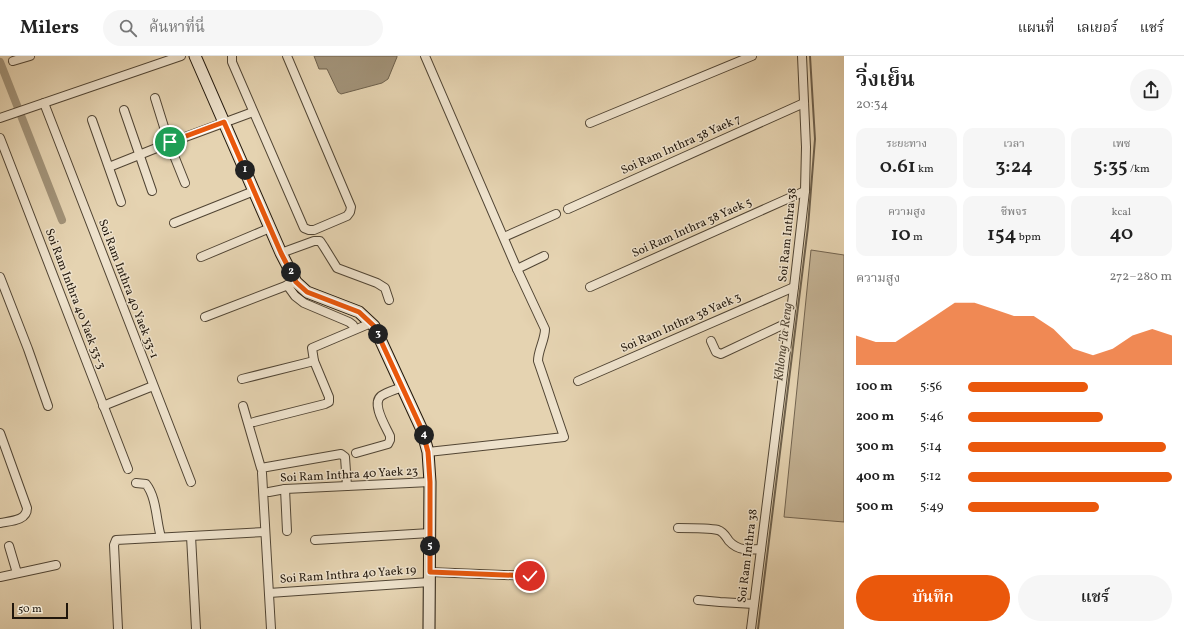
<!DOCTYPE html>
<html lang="th">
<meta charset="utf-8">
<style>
body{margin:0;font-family:Vollkorn,"Noto Serif Thai",serif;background:#f6f6f6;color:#222;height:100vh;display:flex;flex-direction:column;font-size:15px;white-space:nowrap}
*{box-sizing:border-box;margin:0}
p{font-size:13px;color:#767676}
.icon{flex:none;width:22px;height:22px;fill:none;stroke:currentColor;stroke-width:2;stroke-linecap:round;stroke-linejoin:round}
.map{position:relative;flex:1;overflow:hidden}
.sheet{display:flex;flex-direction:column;background:#fff;width:340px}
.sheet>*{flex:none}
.scale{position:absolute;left:12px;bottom:10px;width:56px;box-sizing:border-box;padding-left:4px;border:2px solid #20160b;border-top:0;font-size:11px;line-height:14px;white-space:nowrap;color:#20160b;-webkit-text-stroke:3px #eee2cc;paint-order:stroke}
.pin{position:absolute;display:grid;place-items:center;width:34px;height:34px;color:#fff;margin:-17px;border:2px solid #fff;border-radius:50%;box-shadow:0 1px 4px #0007}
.km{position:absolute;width:20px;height:20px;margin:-10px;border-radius:50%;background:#222;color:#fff;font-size:11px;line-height:20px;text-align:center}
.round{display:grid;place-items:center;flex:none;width:42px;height:42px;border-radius:21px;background:#f6f6f6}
.headline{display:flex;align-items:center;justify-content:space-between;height:68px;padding:0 12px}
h1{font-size:22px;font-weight:600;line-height:30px}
.figures{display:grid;grid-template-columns:repeat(3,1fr);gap:6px;height:68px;padding:4px 12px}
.figures div{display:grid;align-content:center;border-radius:10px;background:#f6f6f6;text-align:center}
.figures b{font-size:20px;font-weight:600}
.figures small{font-size:11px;font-weight:400}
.figures p{font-size:11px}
.chart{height:112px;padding:8px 12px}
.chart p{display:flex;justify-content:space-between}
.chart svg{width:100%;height:72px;margin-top:4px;fill:#ea580c;opacity:.7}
.primary-button{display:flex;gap:8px;margin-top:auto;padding:8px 12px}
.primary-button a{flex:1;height:46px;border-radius:24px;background:#ea580c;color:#fff;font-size:16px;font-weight:600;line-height:46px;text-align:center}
.primary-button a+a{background:#f6f6f6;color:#222}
ul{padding:0 12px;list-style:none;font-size:13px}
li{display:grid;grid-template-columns:64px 48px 1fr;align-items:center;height:30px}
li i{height:10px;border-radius:5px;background:#ea580c}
header{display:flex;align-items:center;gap:24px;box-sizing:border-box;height:56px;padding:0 20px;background:#fff;border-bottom:1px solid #e0e0e0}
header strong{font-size:19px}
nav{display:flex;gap:22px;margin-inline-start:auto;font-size:14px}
.search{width:280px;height:36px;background:#f6f6f6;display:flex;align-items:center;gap:10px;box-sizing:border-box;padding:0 14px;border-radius:22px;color:#767676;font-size:15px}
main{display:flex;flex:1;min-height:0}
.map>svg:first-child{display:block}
.green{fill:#c4b395;stroke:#726450}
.water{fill:#a29379;stroke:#6e614d}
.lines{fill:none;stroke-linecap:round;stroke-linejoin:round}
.stream{stroke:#6e614d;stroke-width:2}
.canal{stroke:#a29379;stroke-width:8}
.street-casing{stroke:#514534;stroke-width:10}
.secondary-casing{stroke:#20160b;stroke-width:13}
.street{stroke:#eee2cc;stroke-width:8}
.secondary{stroke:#eee2cc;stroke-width:11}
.route-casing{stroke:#fff;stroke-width:8}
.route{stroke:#ea580c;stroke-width:5}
.labels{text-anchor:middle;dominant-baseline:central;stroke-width:3;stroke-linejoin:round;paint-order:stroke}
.street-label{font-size:12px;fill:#20160b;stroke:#eee2cc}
.water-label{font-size:13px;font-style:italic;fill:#544837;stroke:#eee2cc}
</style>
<header>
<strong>Milers</strong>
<div class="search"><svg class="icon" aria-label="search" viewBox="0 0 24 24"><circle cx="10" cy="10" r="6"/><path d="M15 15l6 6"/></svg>ค้นหาที่นี่</div>
<nav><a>แผนที่</a><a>เลเยอร์</a><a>แชร์</a></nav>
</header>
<main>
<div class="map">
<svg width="844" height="573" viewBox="0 0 844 573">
<rect width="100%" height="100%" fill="#e5d3b1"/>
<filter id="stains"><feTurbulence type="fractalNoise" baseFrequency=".005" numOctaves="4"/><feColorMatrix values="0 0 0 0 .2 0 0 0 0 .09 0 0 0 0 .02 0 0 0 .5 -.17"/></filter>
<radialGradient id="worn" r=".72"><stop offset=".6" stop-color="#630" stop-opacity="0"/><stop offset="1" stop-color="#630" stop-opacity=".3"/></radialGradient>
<path class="green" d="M811,194l33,5v267l-60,-5z"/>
<path class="water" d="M314,0h83v1l-9,22 -6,4 -41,11 -3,-2 -11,-23h-8z"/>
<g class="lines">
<path class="stream" d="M758,573l50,-402 7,-88 -5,-83"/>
<path class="canal" d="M0,6l62,158"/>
<defs>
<g id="street">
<path d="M232,0v6l72,166 5,2h5l33,-14 3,-4 1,-5 -64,-151"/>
<path d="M425,0l92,213 28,60c0,11 -7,21 -7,32l26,76 -136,15"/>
<path d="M13,5l17,-5"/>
<path d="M155,42l14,45 16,40"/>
<path d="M44,47l147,379"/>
<path d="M124,54l28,81"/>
<path d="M0,62l181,-62"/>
<path d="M92,64l29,82"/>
<path d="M590,67l162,-67"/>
<path d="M0,82l128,331"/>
<path d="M109,111l60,-24 84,-31"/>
<path d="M568,153l236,-106"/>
<path d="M174,167l80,-32"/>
<path d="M504,181l52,-23"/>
<path d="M281,197l33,-12h6l4,6 13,21 40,15 8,5 4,12"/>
<path d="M201,201l69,-29"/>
<path d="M517,213l27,-13"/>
<path d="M0,221l28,72 20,57"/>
<path d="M287,229l8,11 9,7 45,19 4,3 1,4"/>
<path d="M590,231l215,-96"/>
<path d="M205,261l91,-35"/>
<path d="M711,285l5,11 5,2 68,-32"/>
<path d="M242,323l72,-18"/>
<path d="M578,325l216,-94"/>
<path d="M103,350l50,-20"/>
<path d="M243,350l18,62 80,-14 4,3 2,29"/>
<path d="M254,366l71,-18 4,-2v-5l-15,-36 -2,-13 59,-25"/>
<path d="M0,377l27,75c0,13 -17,13 -27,15"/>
<path d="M356,397l32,-9 2,-4v-4c-4,-9 -19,-32 -9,-40 6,-4 14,-6 21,-9"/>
<path d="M262,417l9,156"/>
<path d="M136,427l10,1c11,14 10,37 15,53"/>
<path d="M285,433l2,42"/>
<path d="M269,436l16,-3 62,-3 83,-4"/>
<path d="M678,472c10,0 31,0 40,2 6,2 8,7 11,11 9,10 20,9 32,8"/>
<path d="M191,480l5,93"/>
<path d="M315,484l115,-7"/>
<path d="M9,490l8,27"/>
<path d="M430,516l100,4"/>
<path d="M0,521l56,-12"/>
<path d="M269,537l161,-11"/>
<path d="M698,544l22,2 34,2"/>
<path d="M118,573l-4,-84 2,-5 149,-8"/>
<path d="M751,573l43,-342 11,-96 1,-44 -4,-91"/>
</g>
<path id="secondary" d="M195,0l86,197 15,29 11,10 52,20 15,14 48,104 6,22 2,30 -1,147"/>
</defs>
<use href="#street" class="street-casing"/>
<use href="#secondary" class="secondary-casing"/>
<use href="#street" class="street"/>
<use href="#secondary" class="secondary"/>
</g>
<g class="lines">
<defs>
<path id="route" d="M170,86l54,-20 57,131 15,29 11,10 52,20 15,14 48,104 6,22 2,30v90l100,4"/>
</defs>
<use href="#route" class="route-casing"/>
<use href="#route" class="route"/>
</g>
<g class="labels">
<g class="street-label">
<text transform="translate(681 89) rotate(-24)">Soi Ram Inthra 38 Yaek 7</text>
<text transform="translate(692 172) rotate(-24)">Soi Ram Inthra 38 Yaek 5</text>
<text transform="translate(788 179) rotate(-84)">Soi Ram Inthra 38</text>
<text transform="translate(128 233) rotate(69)">Soi Ram Inthra 40 Yaek 33-1</text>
<text transform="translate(75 243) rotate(69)">Soi Ram Inthra 40 Yaek 33-3</text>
<text transform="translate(681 267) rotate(-24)">Soi Ram Inthra 38 Yaek 3</text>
<text transform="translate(349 419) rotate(-3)">Soi Ram Inthra 40 Yaek 23</text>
<text transform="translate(748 500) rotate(-83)">Soi Ram Inthra 38</text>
<text transform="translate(348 519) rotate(-4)">Soi Ram Inthra 40 Yaek 19</text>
</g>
<g class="water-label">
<text transform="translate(784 286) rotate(-83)">Khlong Ta Reng</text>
</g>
</g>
<rect width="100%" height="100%" filter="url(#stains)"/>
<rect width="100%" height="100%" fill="url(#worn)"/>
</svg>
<div class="scale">50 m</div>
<div class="pin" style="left:170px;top:86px;background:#1e9e55"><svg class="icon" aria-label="arrive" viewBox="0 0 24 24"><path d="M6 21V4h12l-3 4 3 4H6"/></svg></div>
<div class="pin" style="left:530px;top:520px;background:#d93025"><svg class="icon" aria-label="check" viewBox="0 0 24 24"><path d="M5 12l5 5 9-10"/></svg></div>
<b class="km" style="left:245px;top:114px">1</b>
<b class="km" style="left:291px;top:216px">2</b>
<b class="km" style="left:378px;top:278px">3</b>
<b class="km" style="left:424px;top:379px">4</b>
<b class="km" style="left:430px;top:490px">5</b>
</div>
<section class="sheet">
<div class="headline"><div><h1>วิ่งเย็น</h1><p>20:34</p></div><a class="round"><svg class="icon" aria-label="share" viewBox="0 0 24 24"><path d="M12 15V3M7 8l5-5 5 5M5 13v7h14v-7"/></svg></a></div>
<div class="figures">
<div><p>ระยะทาง</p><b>0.61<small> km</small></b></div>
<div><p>เวลา</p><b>3:24</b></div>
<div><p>เพซ</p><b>5:35<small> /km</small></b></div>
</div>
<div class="figures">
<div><p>ความสูง</p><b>10<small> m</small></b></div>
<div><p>ชีพจร</p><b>154<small> bpm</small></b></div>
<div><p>kcal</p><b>40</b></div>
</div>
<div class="chart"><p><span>ความสูง</span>272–280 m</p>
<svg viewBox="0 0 160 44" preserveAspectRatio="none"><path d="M0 44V26L10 30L20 30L30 22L40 14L50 6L60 6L70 10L80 14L90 14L100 22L110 34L120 38L130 34L140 26L150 22L160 26V44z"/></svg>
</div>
<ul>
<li><b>100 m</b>5:56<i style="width:59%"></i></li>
<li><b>200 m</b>5:46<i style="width:66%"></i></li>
<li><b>300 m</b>5:14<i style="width:97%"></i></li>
<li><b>400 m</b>5:12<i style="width:100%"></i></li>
<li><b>500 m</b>5:49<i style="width:64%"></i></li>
</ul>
<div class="primary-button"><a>บันทึก</a><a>แชร์</a></div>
</section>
</main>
